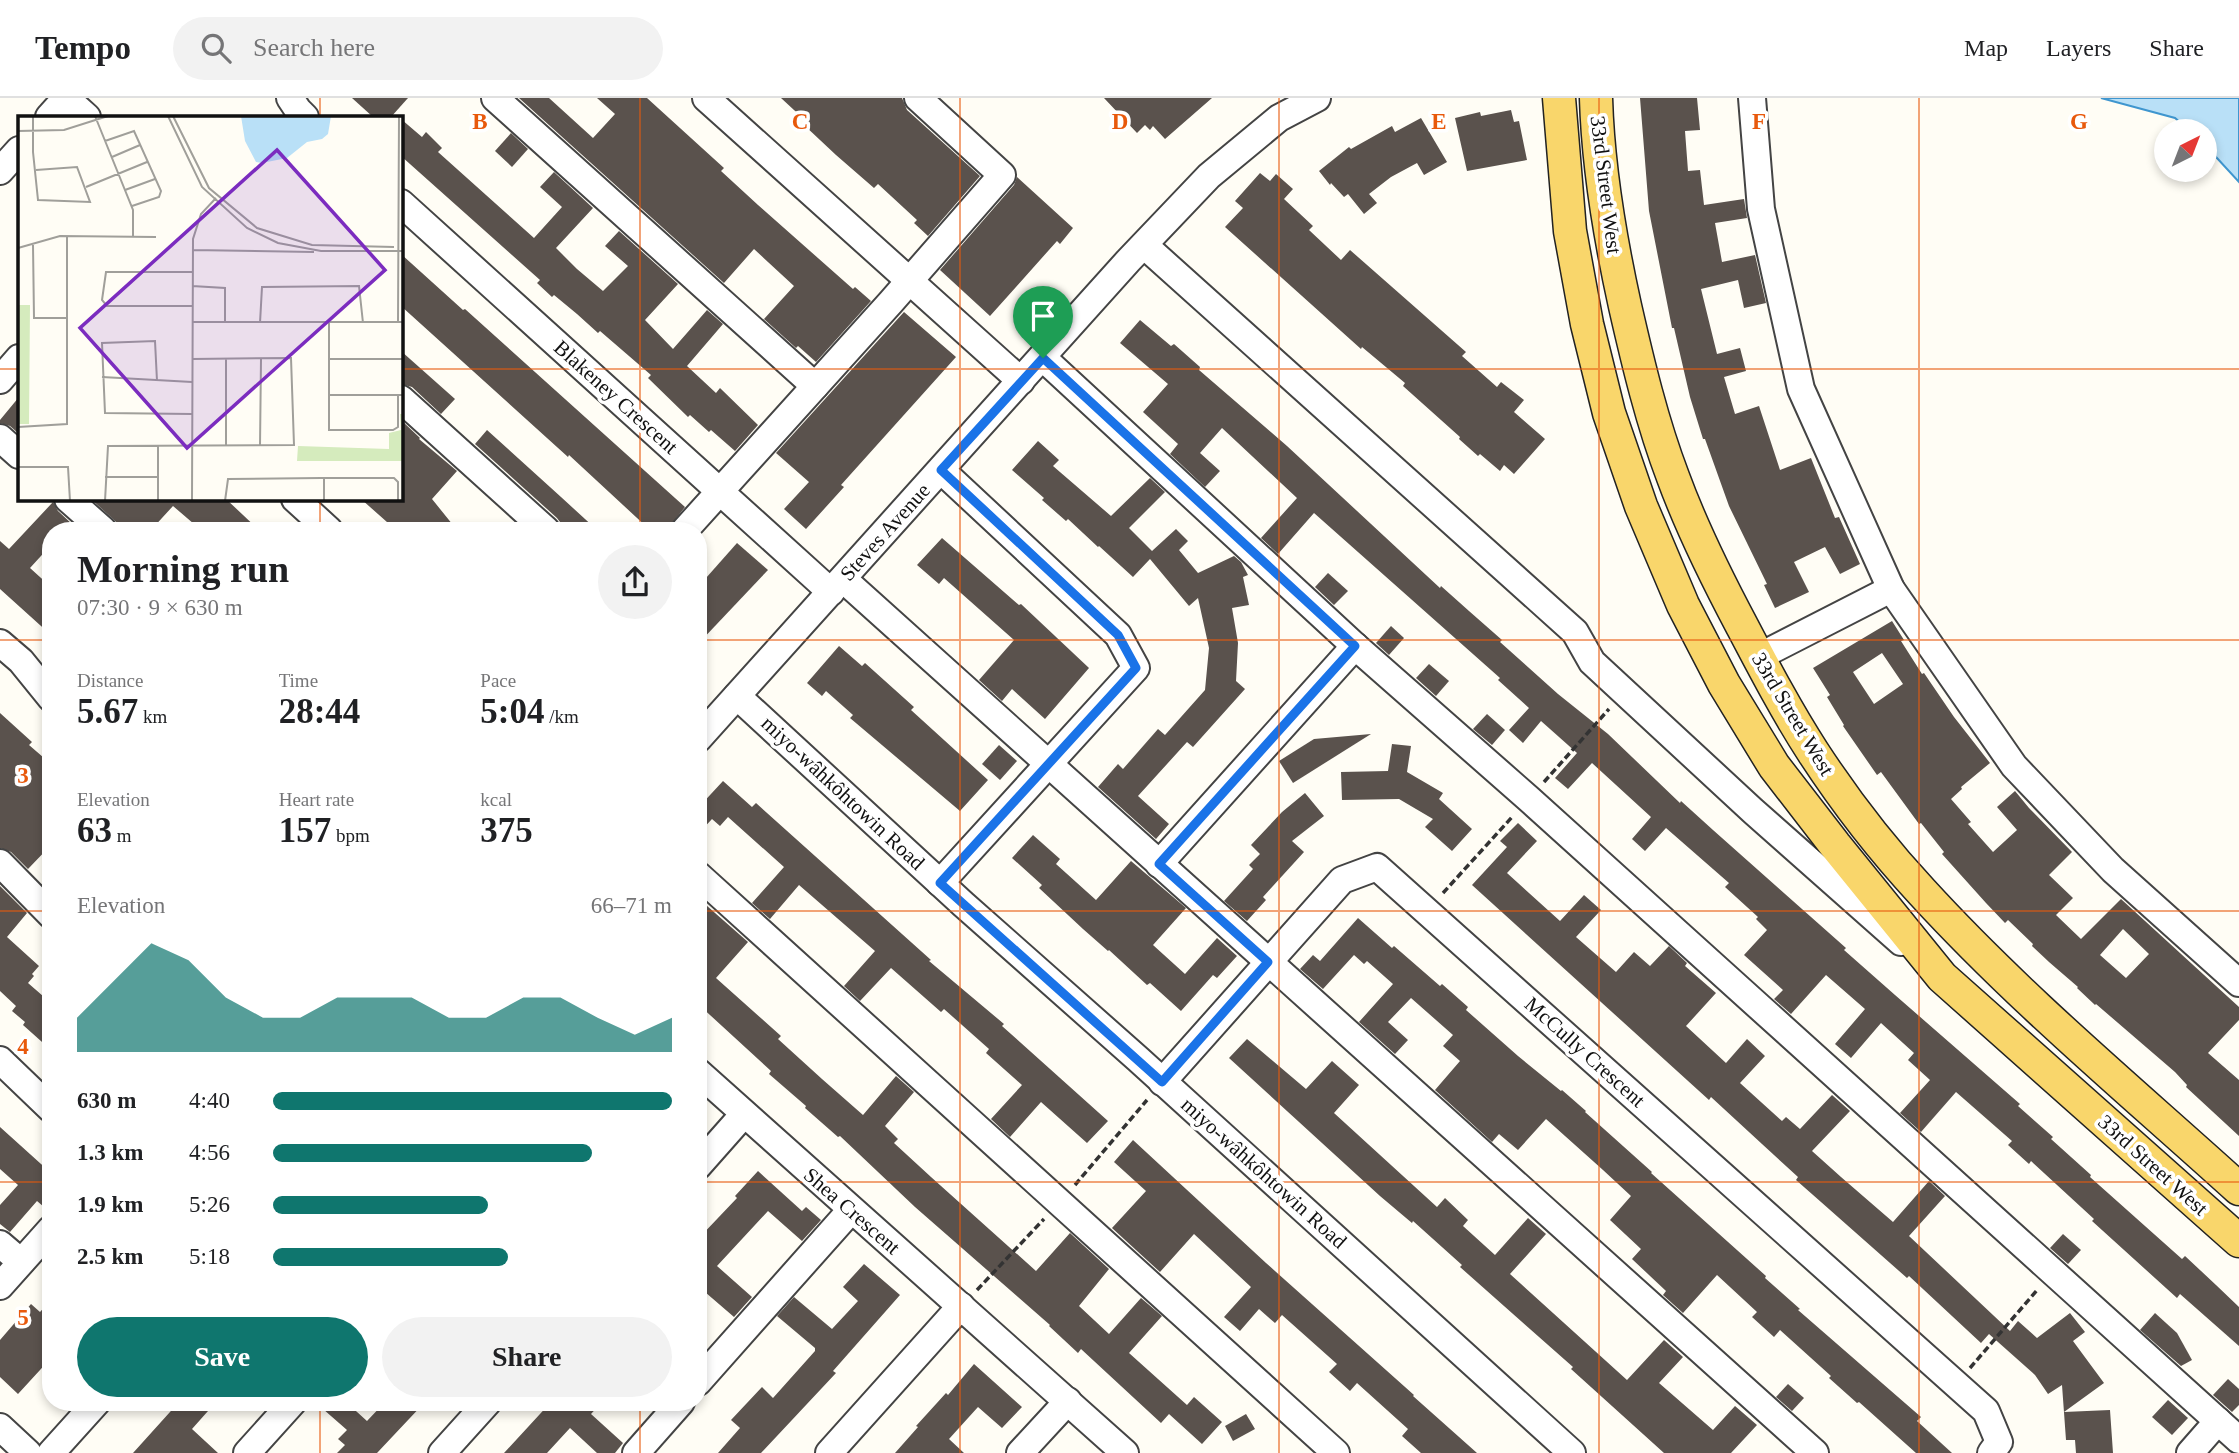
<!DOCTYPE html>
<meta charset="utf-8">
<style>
body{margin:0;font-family:Georgia,serif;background:#f2f2f2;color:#202124;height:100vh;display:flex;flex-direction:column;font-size:26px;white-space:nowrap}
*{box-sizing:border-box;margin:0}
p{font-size:23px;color:#757577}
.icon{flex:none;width:38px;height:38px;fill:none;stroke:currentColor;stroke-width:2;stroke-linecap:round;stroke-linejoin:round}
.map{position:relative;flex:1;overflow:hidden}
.sheet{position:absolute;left:42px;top:424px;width:665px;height:889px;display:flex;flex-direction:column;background:#fff;border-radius:28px;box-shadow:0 4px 10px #0003}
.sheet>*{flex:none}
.needle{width:46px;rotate:42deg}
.controls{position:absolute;left:2154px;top:21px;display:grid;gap:14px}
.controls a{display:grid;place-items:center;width:63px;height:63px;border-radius:50%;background:#fff;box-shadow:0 4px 10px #0003;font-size:35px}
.pin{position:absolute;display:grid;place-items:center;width:60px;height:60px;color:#fff;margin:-72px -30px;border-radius:50% 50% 50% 0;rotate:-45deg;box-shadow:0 0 7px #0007}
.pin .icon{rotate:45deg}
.round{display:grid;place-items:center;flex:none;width:74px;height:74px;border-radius:37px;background:#f2f2f2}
.summary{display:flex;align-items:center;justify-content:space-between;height:119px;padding:0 35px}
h1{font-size:38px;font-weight:700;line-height:52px}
.stats{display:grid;grid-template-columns:repeat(3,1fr);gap:10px;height:119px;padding:7px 35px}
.stats div{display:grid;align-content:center}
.stats b{font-size:35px;font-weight:700}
.stats small{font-size:19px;font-weight:400}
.stats p{font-size:19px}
.chart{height:196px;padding:14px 35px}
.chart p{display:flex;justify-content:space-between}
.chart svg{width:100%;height:126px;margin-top:7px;fill:#0f766e;opacity:.7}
.action{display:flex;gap:14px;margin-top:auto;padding:14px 35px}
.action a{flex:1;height:80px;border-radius:42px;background:#0f766e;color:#fff;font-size:28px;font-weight:700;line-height:80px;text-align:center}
.action a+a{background:#f2f2f2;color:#202124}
ul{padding:0 35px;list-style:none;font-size:23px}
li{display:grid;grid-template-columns:112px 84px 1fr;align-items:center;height:52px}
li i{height:18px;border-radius:9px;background:#0f766e}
header{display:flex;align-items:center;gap:42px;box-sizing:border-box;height:98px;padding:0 35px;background:#fff;border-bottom:2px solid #e0e0e0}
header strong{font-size:33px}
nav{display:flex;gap:38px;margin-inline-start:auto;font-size:24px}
.search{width:490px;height:63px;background:#f2f2f2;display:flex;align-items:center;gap:18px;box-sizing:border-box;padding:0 24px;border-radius:38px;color:#757577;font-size:26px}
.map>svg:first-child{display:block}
.water{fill:#b9e0f7;stroke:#3f96cf;stroke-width:2}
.building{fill:#5a524d;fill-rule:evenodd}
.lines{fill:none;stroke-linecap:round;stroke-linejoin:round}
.minor-casing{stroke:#444;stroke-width:30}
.major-casing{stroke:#222;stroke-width:35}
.path{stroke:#333;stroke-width:3.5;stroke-dasharray:7 3.5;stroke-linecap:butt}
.minor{stroke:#fff;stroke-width:26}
.major{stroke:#f9d66b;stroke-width:32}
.route-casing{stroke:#fff;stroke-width:14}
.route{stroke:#1a73e8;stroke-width:9}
.grid{fill:none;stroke:#e8590c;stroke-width:2;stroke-opacity:0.55}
.labels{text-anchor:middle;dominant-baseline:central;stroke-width:7;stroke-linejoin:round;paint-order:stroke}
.street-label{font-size:21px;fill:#111;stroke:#fff}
.inset-road{fill:none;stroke:#a09f9a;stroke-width:2}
.view{fill:#7b2cbf;fill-opacity:0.15;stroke:#7b2cbf;stroke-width:3.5}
.inset-edge{fill:none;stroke:#111;stroke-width:3.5}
.grid-label{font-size:23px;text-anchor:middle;font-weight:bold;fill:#e8590c;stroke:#fff;stroke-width:7;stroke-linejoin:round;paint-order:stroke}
</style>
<header>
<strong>Tempo</strong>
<div class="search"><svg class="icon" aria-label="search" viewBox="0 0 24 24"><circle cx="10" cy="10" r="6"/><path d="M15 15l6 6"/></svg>Search here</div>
<nav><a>Map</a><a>Layers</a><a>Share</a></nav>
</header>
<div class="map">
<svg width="2239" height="1355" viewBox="0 0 2239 1355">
<rect width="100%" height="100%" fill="#fffdf5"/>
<path class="water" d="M2101,0h138v84l-34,-37v-14h-15l-15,-13z"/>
<g class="building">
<path d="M352,0h56l-17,19h-18z"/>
<path d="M519,0h30l44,40 22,-24 -18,-16h50l77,70 -3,3 37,34 95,84 2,-2 16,14 -55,61 -18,-16 -2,2 -32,-29 30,-33 -40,-37 -30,34z"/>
<path d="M781,0h121l5,12 73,66 -52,60 -14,-13 3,-3 -39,-36 -4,4 -38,-33 -32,-30 3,-3z"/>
<path d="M1104,0h108l-47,41 -12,-13 -3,4 -5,-5 -8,8z"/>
<path d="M1640,0h57l3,32 -15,1 3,40 12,-1 4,35 40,-6 3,19 -32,5 7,39 33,-7 11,48 -22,5 -6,-28 -37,9 16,65 23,-6 6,23 -22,6 11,37 24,-8 21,64 31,-12 24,60 4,-1 21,47 -20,10 -15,-27 -31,15 15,30 -34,16 -11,-23 3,-1 -38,-78 -24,-67h-2l-13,-42 -16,-69h-2l-23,-117z"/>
<path d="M1511,12l3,12 5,-1 8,39 -60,11 -12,-53 25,-6 1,4z"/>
<path d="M1421,20l26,44 -23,13 -7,-12 -26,14 -22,17 8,9 -13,11 -16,-20 -4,3 -13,-14 -1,2 -11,-14 30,-24 2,2 41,-23 3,6z"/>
<path d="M401,21l21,18 4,-5 16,16 -4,4 96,86 28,-31 -22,-20 14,-15 39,36 -37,40 21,21 26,22 25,-25 -23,-20 14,-15 59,53 -33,36 28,29 34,-39 16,14 -36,42 29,27 4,-5 38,37 -23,26 -24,-21 -2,2 -19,-17 -2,2 -40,-39 3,-3 -51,-44 -2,2 -21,-19 -23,-19 -2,2 -15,-14 3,-3 -139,-124z"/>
<path d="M511,35l17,16 -16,18 -17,-16z"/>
<path d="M1260,75l10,8 6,-7 17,15 -9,10 29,27 -4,4 32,30 9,-10 116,102 -4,4 35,31 4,-5 23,18 -10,12 31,27 -31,35 -10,-9 -4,6 -20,-17 -2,2 -19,-17 1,-2 -57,-51 2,-3 -43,-36 -1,2 -136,-122 18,-19 -8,-7z"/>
<path d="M1017,79l56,51 -13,16 -3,-3 -67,75 -50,-46 74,-85z"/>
<path d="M401,156l62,56 2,-1 220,198 -18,23h-17l-81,-75 -1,2 -167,-151z"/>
<path d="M904,214l52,45 -115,128 3,2 -38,42 -22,-20 25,-27 -33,-29z"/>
<path d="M1140,222l31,26 3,-2 26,23 -1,3 88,76 153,142 1,-2 28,25 33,29 -2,2 58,52 50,40 72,69 1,-2 32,29 133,118 -2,2 51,45 125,109 -2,2 35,31 -2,2 40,36 -1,2 92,82 3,-3 31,29 23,22v39l-59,-52 -3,4 -85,-77 2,-2 -63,-58 -2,3 -21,-19 4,-4 -56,-49 -35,40 -21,-19 30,-33 -22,-20 6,-7 -33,-30 -30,35 -16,-14 30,-35 -39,-34 -35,39 -17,-15 9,-9 -39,-35 23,-25 -11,-11 2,-2 -33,-30 4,-4 -63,-55 -21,23 -13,-12 19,-22 -59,-54 -24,26 -13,-11 22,-25 -36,-32 -18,22 -14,-13 20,-22 -31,-28 2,-2 -186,-165 -36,41 -17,-16 36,-40 -75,-70 -22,25 20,18 -15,16 -35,-33 8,-10 -35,-32 25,-28 -48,-41z"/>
<path d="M401,253l54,48 -14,15 -29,-27 -11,-3z"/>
<path d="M19,299v37l-9,-8 -10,-3v-3z"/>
<path d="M401,322l19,18 -1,1 38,32 -25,28 25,31h-61l-35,-31h40z"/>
<path d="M487,332l74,67 36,33h-31l-9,-12 -82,-74z"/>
<path d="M1038,343l21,19 -6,6 58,50 39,-38 15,14 -36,36 23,23 24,-22 12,12 -9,9 19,23 36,-17 7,6 7,13 -5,2 6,28 -17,3 6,35 -2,38 9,8 -52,58 -6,-5 -49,54 31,28 -13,15 -58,-52 20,-23 5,5 35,-40 7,6 40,-45 4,-42 -11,-50 -9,8 -39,-47 -17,18 -34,-31 -1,1 -30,-28 -2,2 -24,-21 2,-2 -32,-28z"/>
<path d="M91,401h135l33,31h-58l-28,-24 -22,24h-26z"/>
<path d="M53,404l5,9 15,14 -5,5h-17v15l-21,23 21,19v48l-51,-46v-48l9,8z"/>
<path d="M942,440l77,67 2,-1 68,64 -44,51 -33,-30 -10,12 -23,-21 35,-40 -70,-62 -5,6 -22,-19z"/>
<path d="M737,445l31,27 -70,74v-57z"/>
<path d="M1328,475l20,18 -14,14 -19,-18z"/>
<path d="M1892,523l12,19 -3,1 21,33 2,-1 30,44 36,46 -29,24 1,2 -11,10 20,23 -3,2 25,28 24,-22 -20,-23 18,-16 14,17 43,44 -23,23 24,23 -17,17 25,24 40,-40 118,108v13l-31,33 31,27v56l-53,-49 1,-2 -12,-13 -79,-68 -1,1 -18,-17 1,-1 -29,-25 -17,-16 1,-2 -25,-24 -3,3 -19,-20 -44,-49 2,-2 -23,-29 -2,1 -38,-52 -4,3 -34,-49 1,-1 -17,-28 3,-2 -17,-27zM1882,555l21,31 -29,20 -21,-32zM2123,831l26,25 -23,24 -26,-23z"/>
<path d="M1391,528l13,12 -15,17 -13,-12z"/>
<path d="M839,548l23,20 3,-3 49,44 -3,3 77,70 -28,31 -110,-93 3,-3 -27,-24 -4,5 -15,-13z"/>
<path d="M1429,566l20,17 -13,15 -20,-18z"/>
<path d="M0,615l32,29 -3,3 22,19v81l-23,24 -17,-17 -11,-4z"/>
<path d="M1487,616l18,16 -13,15 -19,-16z"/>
<path d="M1371,636l-78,49 -14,-22 35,-22z"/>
<path d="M1392,646l19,2 -4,26 36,21 -4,6 33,30 -20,22 -27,-24 8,-8 -34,-20 -57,1 -1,-28 47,-1z"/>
<path d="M999,647l18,16 -17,19 -18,-16z"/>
<path d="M723,683l29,26 4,-4 175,157 -2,1 75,63 -2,2 106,95 -21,22 -46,-41 -31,35 -19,-18 31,-34 -36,-32 3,-4 -45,-40 -3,3 -50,-44 -31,33 -16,-15 31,-35 -76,-66 -29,34 -18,-16 32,-36 -56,-50 -8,9 -8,-7 -14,15v-26z"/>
<path d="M1305,695l19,23 -32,25 12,11 -41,45 3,3 -19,21 -23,-20 29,-32 -4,-4 11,-11 -9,-9 31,-33z"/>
<path d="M1518,725l19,18 -30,32 53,48 24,-26 17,15 -25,27 40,35 18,-20 16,14 19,-20 18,17 -2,3 31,27 -30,33 40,37 21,-24 18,17 -25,27 42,38 4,-4 14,12 32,-34 18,16 -38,40 29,26 52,45 36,-41 16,15 -36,40 101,95 8,-10 19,17 33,-25 15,19 -12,9 31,42 -40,29 46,-2 3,43h-37l-1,-13h-9l-4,-55 -14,9 -13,-19 -46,-41 -8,9 -72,-67 -2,2 -86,-76 -25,-22 2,-3 -36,-33 -51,-47 -2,3 -237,-215 35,-38 -7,-6z"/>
<path d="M1033,737l27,24 -4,5 40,36 35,-39 55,47 -33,37 32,29 32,-36 20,18 -20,22 -4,-3 -32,36 -31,-28 -3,2 -38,-35 -1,1 -25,-22 -44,-41 3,-3 -30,-27z"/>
<path d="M0,788l27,27 -20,24 32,29 -7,8 2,2 -6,7 23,20v47l-28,-25 2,-3 -13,-11 4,-5 -16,-15z"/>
<path d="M698,800l50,44 -32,36 65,58 -3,3 44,40 41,36 33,-39 18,16 -29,34 13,13 -4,4 37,34 105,94 34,-38 39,36 -30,37 30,28 32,-36 21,18 -33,37 58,52 7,-8 28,25 -20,22 -33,-30 -8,9 -80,-74 -3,4 -29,-27 1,-1 -135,-118 -75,-71 -2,1 -33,-29 1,-2 -37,-32 2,-3 -73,-67z"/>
<path d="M1358,820l34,30 2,-2 46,40 2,-2 26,23 -2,3 52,46 43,35 1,-1 24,21 -1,1 67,60 -1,1 115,103 -1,2 35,31 -2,1 123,107 -4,4 35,32h-36l-57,-51 -2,1 -28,-25 2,-2 -51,-46 -6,7 -22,-20 5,-5 -40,-37 -34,38 -20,-18 3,-4 -34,-32 9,-10 -31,-29 21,-24 -28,-26 -57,-51 -28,31 -19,-16 -7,8 -57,-52 25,-29 -17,-15 10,-11 -42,-37 -23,24 20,18 -13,14 -36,-32 34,-38 -26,-23 -3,3 -10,-9 -31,34 -23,-20 13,-14 7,6z"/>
<path d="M1247,941l59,50 26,-28 27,24 -25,28 103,94 8,-9 23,22 -5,6 32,29 33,-37 18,16 -36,40 117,106 37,-40 19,17 -24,26 54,47 22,-24 22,19 -26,28h-67l-93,-84 2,-2 -113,-100 2,-2 -49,-44 -1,2 -32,-27 -151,-138z"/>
<path d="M0,1029l51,46v40l-14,-12 -27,31 -10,-8v-19l18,-20 -18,-16z"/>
<path d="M1133,1042l133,123 148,132 -1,1 64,57h-56l-19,-17 6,-7 -51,-46 -7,8 -21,-19 8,-8 -55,-49 -7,8 -16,-14 -19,22 -16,-14 27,-30 -57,-53 -34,38 -48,-44 34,-37 -32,-29z"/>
<path d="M758,1073l44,40 4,-4 15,13 -19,21 -34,-30 -51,55 35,31 -18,20 -36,-31v-47l39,-41 -2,-2z"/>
<path d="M2063,1136l18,16 -13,14 -18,-16z"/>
<path d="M864,1166l36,31 -67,76 3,2 -75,80h-43l22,-25 -9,-8 31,-33 11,11 42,-47v-3l-38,-32 17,-19 38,32 26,-28 -15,-14z"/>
<path d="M51,1202v58l-33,36 -18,-17v-37l31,-36 9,8z"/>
<path d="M2155,1215l22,20 15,27 -11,6 -41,-36z"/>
<path d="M974,1266l48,43 -20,21 -24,-21 -29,32 15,14h-69l23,-26 -2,-1 30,-33 2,2z"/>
<path d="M2228,1281l11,10v16l-7,7 -19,-17z"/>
<path d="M1788,1286l16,14 -12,13 -16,-14z"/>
<path d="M2168,1302l20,18 -16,17 -20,-18z"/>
<path d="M179,1304h37l-24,27 26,24h-85z"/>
<path d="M315,1304h31l21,19 18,-19h40l-48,51h-40l8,-8 -7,-6 9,-9z"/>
<path d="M551,1304h51l-11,12 32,29 -8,10h-18l-27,-25 -23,25h-43z"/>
<path d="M1246,1316l9,15 -22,12 -8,-15z"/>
</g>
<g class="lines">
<defs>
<g id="minor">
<path d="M66,0l21,19"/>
<path d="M290,0l8,12 7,7"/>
<path d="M495,0l320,288"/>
<path d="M706,0l315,283"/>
<path d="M1752,0l9,111 40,180 90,200 123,177 99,104 126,113"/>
<path d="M49,19l17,-19"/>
<path d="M0,73l19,-21"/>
<path d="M401,105l430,389"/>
<path d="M1144,147l431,387 17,30 161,149 148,131"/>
<path d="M1043,260l312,288 174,153 710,641"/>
<path d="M0,282l19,-22"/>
<path d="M401,301l145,131"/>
<path d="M0,340l19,17"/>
<path d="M68,401l35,31"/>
<path d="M295,401l34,31"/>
<path d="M685,432l206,-228 111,-127 -84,-77"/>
<path d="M843,481l972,874"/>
<path d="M0,545l21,18 30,37"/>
<path d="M1758,559l133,-68"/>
<path d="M737,598l226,208 175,155 434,394"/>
<path d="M698,641l430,-478 81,-85 70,-58 38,-20"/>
<path d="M0,765l51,52"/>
<path d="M1159,766l196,-218"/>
<path d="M698,777l638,578"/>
<path d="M940,785l196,-215 -18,-33 -177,-165"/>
<path d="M0,962l51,49"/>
<path d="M698,974l427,381"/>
<path d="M1162,984l180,-202 35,-13 609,544 13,31 -8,11"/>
<path d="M698,1068l46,-52"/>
<path d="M0,1146l21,18"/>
<path d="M0,1188l51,-57"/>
<path d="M698,1284l153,-172"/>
<path d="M0,1329l28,26"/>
<path d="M51,1355l46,-51"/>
<path d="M247,1355l46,-51"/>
<path d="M442,1355l46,-51"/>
<path d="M636,1355l45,-51"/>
<path d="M829,1355l132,-147"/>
<path d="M1020,1355l48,-52"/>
<path d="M2190,1355l28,-32"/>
</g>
<g id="major">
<path d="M1559,0l11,133 17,93 22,89 32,93 42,99 41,79 50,82 61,79 107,132 297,264"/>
<path d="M1596,0c2,70 14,140 29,208 13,57 27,116 48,171 19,52 43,100 69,149 22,42 45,86 71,126 32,49 69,97 109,140 98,107 210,200 317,297"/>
</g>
</defs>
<use href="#minor" class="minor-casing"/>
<use href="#major" class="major-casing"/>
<g class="path">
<path d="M1544,684l65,-73"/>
<path d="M1443,795l70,-77"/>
<path d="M1075,1087l72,-85"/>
<path d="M977,1192l67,-71"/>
<path d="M1970,1270l68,-79"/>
</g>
<use href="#minor" class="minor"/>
<use href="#major" class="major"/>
</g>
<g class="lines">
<defs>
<path id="route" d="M1043,260l312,288 -196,218 109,98 -106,120 -222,-199 196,-215 -18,-33 -177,-165z"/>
</defs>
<use href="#route" class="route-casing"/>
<use href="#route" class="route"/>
</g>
<path class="grid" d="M320,0v19M640,0v432M960,0v1355M1279,0v1355M1599,0v1355M1919,0v1355M0,271h19M401,271h1838M320,401v31M0,542h51M698,542h1541M0,813h51M698,813h1541M0,1084h51M698,1084h1541M320,1304v51M640,1304v51"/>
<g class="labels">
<g class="street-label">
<text transform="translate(1606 87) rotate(83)">33rd Street West</text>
<text transform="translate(616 299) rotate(42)">Blakeney Crescent</text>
<text transform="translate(885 434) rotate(-48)">Steves Avenue</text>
<text transform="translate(1793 616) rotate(59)">33rd Street West</text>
<text transform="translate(843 695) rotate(43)">miyo-wâhkôhtowin Road</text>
<text transform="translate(1585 954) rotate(42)">McCully Crescent</text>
<text transform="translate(2153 1067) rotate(42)">33rd Street West</text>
<text transform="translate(1264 1075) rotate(42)">miyo-wâhkôhtowin Road</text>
<text transform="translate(852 1113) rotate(41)">Shea Crescent</text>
</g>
</g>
<g transform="translate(18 18)">
<rect width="385" height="385" fill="#fffdf5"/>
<path d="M0,189h12l-1,119h-11zM382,298h3v47h-106l1,-15 91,3v-16l12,-3z" fill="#d5ebbd"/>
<path d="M223,0h90l-3,18 -6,5 -15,3 -20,16 -25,5 -6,-1 -11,-21z" fill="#b9e0f7"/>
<path class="inset-road" d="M15,0v36l5,48 52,2 -13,-35 -41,3M77,0l38,94v26M150,0l34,71 45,41 31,15 43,8h82M155,0l36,72 48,40 55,17 82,2M0,15l46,-1 44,-14M87,25l29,-10 27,60 -2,6 -27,9M94,41l28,-12M68,71l61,-25M107,74l30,-11M15,129l1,73h33M0,132l42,-12 96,1M174,134l122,2M174,170l33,2v35M174,190h-85l-5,-6 4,-28h86M174,206h211M380,206l1,-206M242,207l2,-36 97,-1 4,37M311,207v107h64l5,-3v-32M208,243v87M312,243h73M84,261l90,5M139,265l-2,-40 -53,2 3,70 87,1M311,279h74M0,311l49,-3v-188M242,330l1,-87M0,351h50l2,34M87,361h53M306,362v23M87,385l3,-55 186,-1 -3,-87 -99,1M140,385v-55M174,385l1,-262 8,-25 15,-16M207,385l3,-22 93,-1h73l4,4v19"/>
<path class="view" d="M259,34l108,120 -198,178 -107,-120z"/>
<rect width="385" height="385" class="inset-edge"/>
</g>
<g class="grid-label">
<text x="480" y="31">B</text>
<text x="800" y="31">C</text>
<text x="1120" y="31">D</text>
<text x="1439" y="31">E</text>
<text x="1759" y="31">F</text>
<text x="2079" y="31">G</text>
<text x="23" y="685">3</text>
<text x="23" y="956">4</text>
<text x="23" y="1227">5</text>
</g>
</svg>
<div class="controls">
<a><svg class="needle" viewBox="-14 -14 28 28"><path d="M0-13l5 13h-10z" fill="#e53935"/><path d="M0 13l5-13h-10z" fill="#757577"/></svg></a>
</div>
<div class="pin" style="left:1043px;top:260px;background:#1e9e55"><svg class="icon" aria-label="arrive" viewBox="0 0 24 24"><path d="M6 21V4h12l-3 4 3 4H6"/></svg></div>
<section class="sheet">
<div class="summary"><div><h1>Morning run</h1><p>07:30 · 9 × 630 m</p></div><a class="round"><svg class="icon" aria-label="share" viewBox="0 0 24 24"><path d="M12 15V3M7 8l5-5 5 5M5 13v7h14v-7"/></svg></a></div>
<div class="stats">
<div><p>Distance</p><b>5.67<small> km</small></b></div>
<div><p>Time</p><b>28:44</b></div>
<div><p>Pace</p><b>5:04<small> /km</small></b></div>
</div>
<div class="stats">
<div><p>Elevation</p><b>63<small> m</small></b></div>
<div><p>Heart rate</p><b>157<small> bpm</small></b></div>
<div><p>kcal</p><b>375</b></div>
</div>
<div class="chart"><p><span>Elevation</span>66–71 m</p>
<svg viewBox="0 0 160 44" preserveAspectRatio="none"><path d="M0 44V32L10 19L20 6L30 12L40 25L50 32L60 32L70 25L80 25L90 25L100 32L110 32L120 25L130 25L140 32L150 38L160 32V44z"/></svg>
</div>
<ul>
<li><b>630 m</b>4:40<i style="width:100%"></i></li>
<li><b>1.3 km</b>4:56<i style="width:80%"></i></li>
<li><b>1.9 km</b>5:26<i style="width:54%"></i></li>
<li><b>2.5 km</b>5:18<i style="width:59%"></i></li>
</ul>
<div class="action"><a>Save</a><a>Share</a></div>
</section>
</div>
